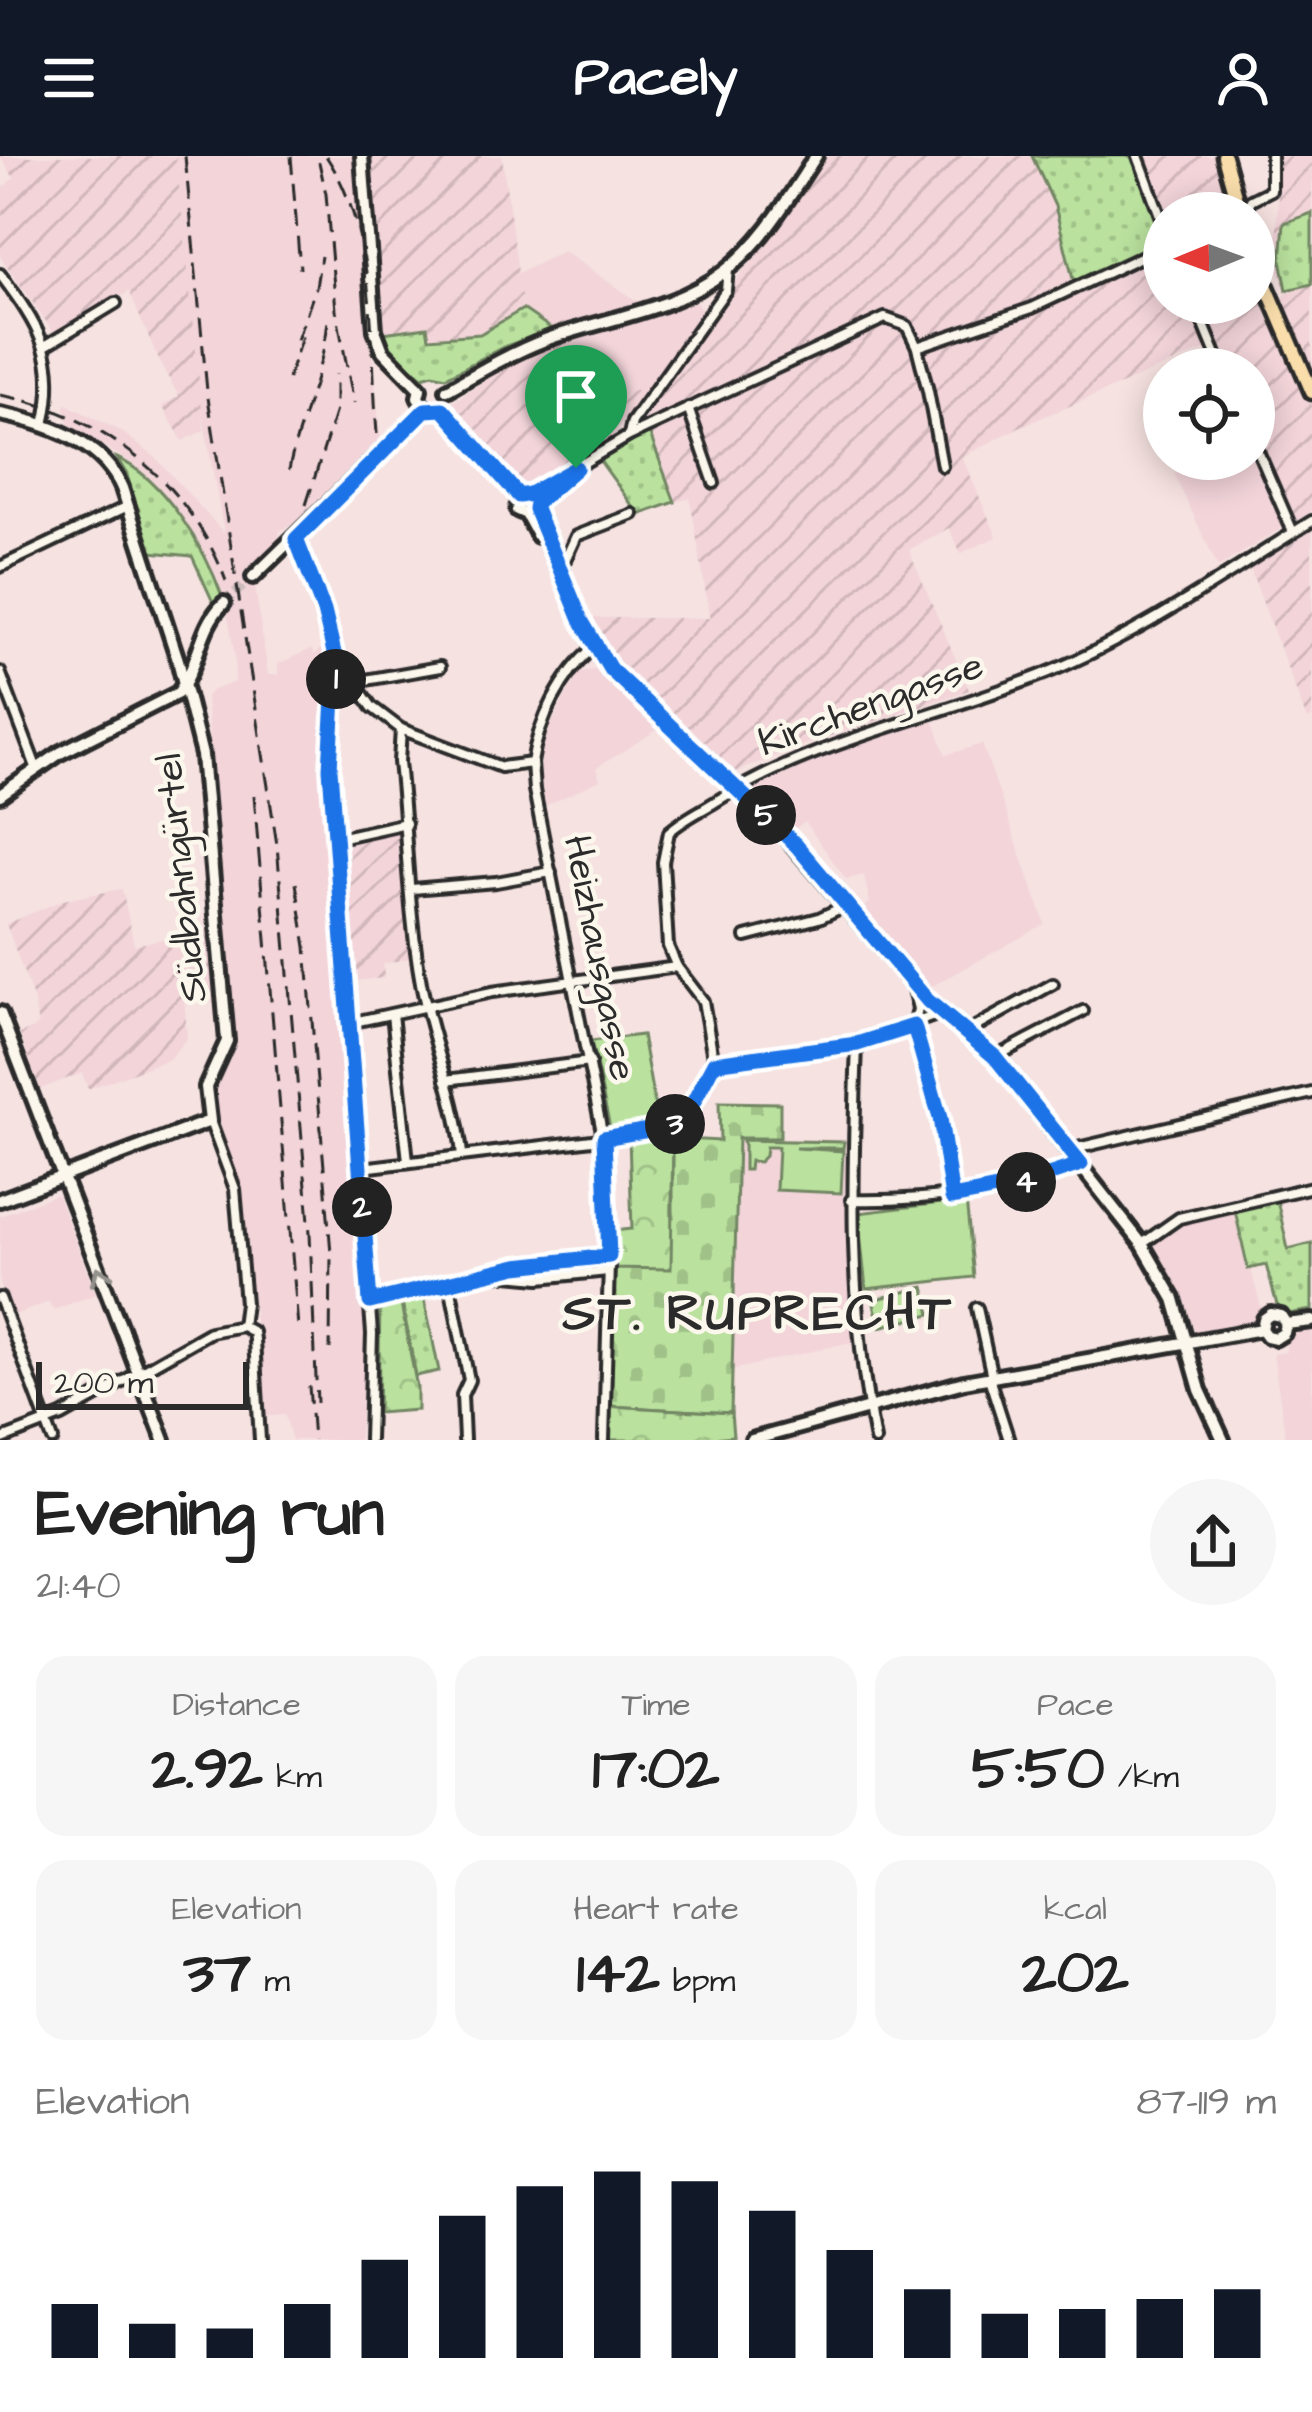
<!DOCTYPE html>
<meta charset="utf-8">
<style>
body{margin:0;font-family:"Architects Daughter",sans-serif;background:#f6f6f6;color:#222;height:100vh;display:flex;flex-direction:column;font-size:45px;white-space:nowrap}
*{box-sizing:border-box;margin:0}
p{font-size:39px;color:#767676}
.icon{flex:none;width:66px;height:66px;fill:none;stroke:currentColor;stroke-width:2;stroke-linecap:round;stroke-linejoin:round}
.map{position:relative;height:1284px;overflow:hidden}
.details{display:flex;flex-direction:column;background:#fff;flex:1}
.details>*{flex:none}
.needle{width:78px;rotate:269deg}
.controls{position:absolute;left:1143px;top:36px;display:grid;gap:24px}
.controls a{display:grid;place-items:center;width:132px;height:132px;border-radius:50%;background:#fff;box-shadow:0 6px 30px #0003;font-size:60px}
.scale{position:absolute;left:36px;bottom:30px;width:213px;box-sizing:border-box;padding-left:12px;border:6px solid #2b2b2b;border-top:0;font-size:33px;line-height:42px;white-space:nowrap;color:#2b2b2b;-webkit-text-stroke:9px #fbf7ec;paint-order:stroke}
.pin{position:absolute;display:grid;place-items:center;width:102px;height:102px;color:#fff;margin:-123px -51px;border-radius:50% 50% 50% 0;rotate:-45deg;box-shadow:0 0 12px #0007}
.pin .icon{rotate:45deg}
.km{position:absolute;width:60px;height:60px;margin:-30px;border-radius:50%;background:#222;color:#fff;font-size:33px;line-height:60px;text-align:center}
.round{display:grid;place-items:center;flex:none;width:126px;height:126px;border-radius:63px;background:#f6f6f6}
.overview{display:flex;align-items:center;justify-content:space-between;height:204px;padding:0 36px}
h1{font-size:66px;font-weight:700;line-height:90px}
.figures{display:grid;grid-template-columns:repeat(3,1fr);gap:18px;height:204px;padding:12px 36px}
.figures div{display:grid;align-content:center;border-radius:30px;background:#f6f6f6;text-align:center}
.figures b{font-size:60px;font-weight:700}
.figures small{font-size:33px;font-weight:400}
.figures p{font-size:33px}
.chart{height:336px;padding:24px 36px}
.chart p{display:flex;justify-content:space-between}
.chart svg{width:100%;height:216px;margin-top:12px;stroke:#111827;stroke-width:6}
header{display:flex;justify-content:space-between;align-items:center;height:156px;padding:0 36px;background:#111827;color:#fff;font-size:54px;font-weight:700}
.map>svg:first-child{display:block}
.built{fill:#f2d4d9}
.industrial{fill:url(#industrial-furrows)}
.grass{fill:url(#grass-dots);stroke:#728664;stroke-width:3}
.cemetery{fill:url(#cemetery-stones);stroke:#728664;stroke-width:3}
.park{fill:url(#park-crowns);stroke:#728664;stroke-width:3}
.pitch{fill:#bae29e;stroke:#728664;stroke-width:3}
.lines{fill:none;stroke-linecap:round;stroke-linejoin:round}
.secondary-tunnel{stroke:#cdbdbd;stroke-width:10;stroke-dasharray:10 5;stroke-linecap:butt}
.street-casing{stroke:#2b2b2b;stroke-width:16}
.secondary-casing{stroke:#2b2b2b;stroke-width:20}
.primary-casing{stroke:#2b2b2b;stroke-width:21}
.street{stroke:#fbf7ec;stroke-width:8}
.secondary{stroke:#fbf7ec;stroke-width:10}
.primary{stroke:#f9ddab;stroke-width:12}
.rail{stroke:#2b2b2b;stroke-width:3;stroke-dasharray:18 9;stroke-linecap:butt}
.oneway{stroke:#93918c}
.route-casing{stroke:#fff;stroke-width:24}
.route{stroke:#1a73e8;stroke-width:15}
.labels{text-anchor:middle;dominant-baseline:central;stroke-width:9;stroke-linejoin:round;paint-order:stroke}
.street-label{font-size:39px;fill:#2b2b2b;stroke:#fbf7ec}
.district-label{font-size:51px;font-weight:bold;letter-spacing:3px;fill:#2b2b2b;stroke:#fbf7ec}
</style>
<header><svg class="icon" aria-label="menu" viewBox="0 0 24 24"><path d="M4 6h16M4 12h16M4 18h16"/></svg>Pacely<svg class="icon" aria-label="person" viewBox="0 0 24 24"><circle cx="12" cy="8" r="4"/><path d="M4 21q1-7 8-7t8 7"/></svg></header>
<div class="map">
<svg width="1312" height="1284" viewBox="0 0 1312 1284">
<defs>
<pattern id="industrial-furrows" width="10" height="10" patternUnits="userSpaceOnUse" patternTransform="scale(3)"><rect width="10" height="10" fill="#f2d4d9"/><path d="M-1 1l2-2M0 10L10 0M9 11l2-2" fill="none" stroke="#d0b6ba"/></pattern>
<pattern id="grass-dots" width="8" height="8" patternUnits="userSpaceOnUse" patternTransform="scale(3)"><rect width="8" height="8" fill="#bae29e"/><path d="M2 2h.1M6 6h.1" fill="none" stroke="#a0c288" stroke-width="1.8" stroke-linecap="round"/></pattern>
<pattern id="cemetery-stones" width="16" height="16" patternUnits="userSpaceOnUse" patternTransform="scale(3)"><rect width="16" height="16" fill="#bae29e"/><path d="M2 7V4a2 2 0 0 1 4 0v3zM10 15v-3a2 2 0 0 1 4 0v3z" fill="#a0c288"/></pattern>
<pattern id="park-crowns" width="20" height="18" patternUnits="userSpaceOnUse" patternTransform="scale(3)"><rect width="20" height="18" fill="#bae29e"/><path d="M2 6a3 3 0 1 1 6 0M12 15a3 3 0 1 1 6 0" fill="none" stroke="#a0c288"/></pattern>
</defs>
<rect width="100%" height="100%" fill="#f6e2e1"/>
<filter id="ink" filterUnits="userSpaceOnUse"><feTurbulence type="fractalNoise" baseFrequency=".00833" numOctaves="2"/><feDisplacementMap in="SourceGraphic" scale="24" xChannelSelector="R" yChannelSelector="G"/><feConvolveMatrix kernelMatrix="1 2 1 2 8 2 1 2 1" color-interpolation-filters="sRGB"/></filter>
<g filter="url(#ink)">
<g class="built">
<path d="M176,0h179l26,289 -76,72 -25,14 -2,12 -26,24 16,108h10v-11l33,-15 4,6 12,-15 4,19 1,32 -10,69 47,590 -11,90h-66l-7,-25 -19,1 -25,-219 -29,-79v-30l22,-38 -28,-353 5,-6 24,-9v-25l-8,-47 -33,-74 -57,-69 -70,-44 1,-4 -4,-3 2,-12 56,28 34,26 68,75 -27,-150z"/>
<path d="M563,95l75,51 -86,27 -29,-20 -6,-35z"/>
<path d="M694,143l10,15 -61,81 -78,-56z"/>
<path d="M1254,299l30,68 -5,7 -61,37 -44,-93 38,-15h42z"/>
<path d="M602,513l58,59 -64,40 4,12 -55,26 -5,-28 2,-26 7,-24 30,-56z"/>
<path d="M932,561l14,38 36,-11 63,180 -120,66 -67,-78 12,-9 -6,-28 -18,4 -41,-57 -16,10 -39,-43 74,-35z"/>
<path d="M738,982l109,2 -1,59 9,142 -123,29z"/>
<path d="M57,1038l39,100 -43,16 -4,-8 -37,14 -12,-33v-67z"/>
<path d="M1235,1054l27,101 -10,12 -56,11 -19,-50 -26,-41 35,-23z"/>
<path d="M1312,1173v111h-26l-13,-86 13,-2v-12l7,-7z"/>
</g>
<g class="industrial">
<path d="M0,0h176l28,274 -21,11 -21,-35 17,-10 -17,-29 -33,-75 -75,41 -54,-77v-66l14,-12z"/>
<path d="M368,0h134l21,153 -43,25 -52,4 -2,-11 -43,6z"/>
<path d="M822,0h397l14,57h-69v90h90v-26l16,44 42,85v105l-16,10 -42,-96v-56h-24l-12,-25 -201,84 -55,29 35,80 -36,16 -12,-25 -40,22 60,140 -178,59 -60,25 -97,-89 -35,-41 -13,-26h124l-20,-120 -15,4 -26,-70 -9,-12z"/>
<path d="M1279,0h33v220l-34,-77 9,-4 -11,-32z"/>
<path d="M565,183l78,56 -33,43 -84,48 -70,-75 -3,-9 49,-35z"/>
<path d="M1312,373v189l-5,2 -58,-154z"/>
<path d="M403,674l12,127 -32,7 1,14 -32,3 -11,-138z"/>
<path d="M122,733l12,56 73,-15 7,62 -30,4 3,42 -18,21 -81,30 -6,-16 -42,16 -20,-55 18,-8 -4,-25 -28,-77 57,-24z"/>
</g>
<g class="grass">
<path d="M1032,0h100l32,84 -90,43 -19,-77z"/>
<path d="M1312,57v71l-25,6 -6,-30 3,-37z"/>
<path d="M523,153l29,20 -49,18 -57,30 -13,-3 -11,3 -30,-25 -9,-19 44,-6 2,11 51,-4z"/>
<path d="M649,276l26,70 -36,13 -39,-54z"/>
<path d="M117,302c46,20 88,90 105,138l-9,6 -21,-46 -41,-4 -24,-77z"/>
<path d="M1277,1044l11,49 24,-6v67l-24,4 -11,-9 -11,-40 -18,4 -13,-59z"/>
<path d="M424,1141l15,74 -23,5 -14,-74z"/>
</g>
<path class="cemetery" d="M719,946l61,1v35h-42l-7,275 -122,-7 2,-138 62,-51v-88l11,10 36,2z"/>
<g class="park">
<path d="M673,973l-2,140 -60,-1 2,-37 19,-2 -3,-92z"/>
<path d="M400,1143l17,89v22l-39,3 2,-109z"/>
<path d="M609,1250l122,7 2,23 -39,4h-84z"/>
</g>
<g class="pitch">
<path d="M642,879l16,89 -47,8 -20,-91z"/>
<path d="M741,984l103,2 -1,6h-48l48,3 -2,42 -65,-3 2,-43h-12l-1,9 -6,6 -9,-1 -1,9h-5v-25z"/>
<path d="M966,1044l8,77 -108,12 -8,-76z"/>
<path d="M924,1131l7,27 -51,13 -7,-27z"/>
</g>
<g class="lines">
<path class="secondary-tunnel" d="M224,447l29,-26"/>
<defs>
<g id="street">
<path d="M1138,0l26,70"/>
<path d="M1245,57l6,-13 20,-10v-34"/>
<path d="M0,118c39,52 60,84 44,151"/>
<path d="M1195,147l27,66"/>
<path d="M45,190l71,-43"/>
<path d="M917,191l115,-39 132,-62"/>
<path d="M688,252l26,75"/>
<path d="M629,279l3,-13 94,-132 2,-21"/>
<path d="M1254,286l39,90"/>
<path d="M531,338l98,-58 256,-118 22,8 10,21 11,44 14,75"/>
<path d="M536,347l39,-34"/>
<path d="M295,383l29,72 12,50 -6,108 42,565 -3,106"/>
<path d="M0,411l128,-61"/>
<path d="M560,415l16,-35 57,-22"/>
<path d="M0,516l36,95"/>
<path d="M355,527l17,24 29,22 100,38 31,-4 2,27 71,357 5,81 -6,212"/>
<path d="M337,529l103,-18"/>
<path d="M401,573l-2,33c8,73 9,149 22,221 11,59 35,113 41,171"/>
<path d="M532,607c6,-42 30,-89 62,-116"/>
<path d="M334,683l72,-16"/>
<path d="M412,733l84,-7 55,-10"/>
<path d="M746,781l73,-19 28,-13"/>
<path d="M912,829l6,24 -4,17 26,92 12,80"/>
<path d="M392,858l16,147"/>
<path d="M349,867l143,-31 185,-25"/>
<path d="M968,875l85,-47"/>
<path d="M857,888c-5,136 -9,261 18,396"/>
<path d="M995,901l88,-46"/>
<path d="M714,907l143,-19 85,-31"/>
<path d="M446,924l144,-18"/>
<path d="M210,965l25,68 10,114 -3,23"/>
<path d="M1069,994l243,-57"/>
<path d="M362,1012l255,-31 54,-11 14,-7 29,-56 -11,-62 -26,-34 -9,-21 -5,-84 6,-30c13,-12 30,-20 46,-30 103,-64 222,-84 334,-130 93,-38 177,-98 263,-151"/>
<path d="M851,1044c80,2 152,-10 229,-35"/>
<path d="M1142,1088l37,-26 133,-31"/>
<path d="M496,1118l44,4 68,-7"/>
<path d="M450,1129l19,95 -7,15 2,45"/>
<path d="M0,1142l53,142"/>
<path d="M370,1146l147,-36 92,-10"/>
<path d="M977,1152l15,69"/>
<path d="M242,1170l11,6 1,8 6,100"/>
<path d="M989,1222l20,62"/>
<path d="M0,1284l62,-24 148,-84 32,-6"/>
</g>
<g id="secondary">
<path d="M362,0l13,174 8,21 37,38 -2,8 7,13"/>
<path d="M447,234c32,-18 64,-37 98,-50 60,-22 129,-29 180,-69 39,-30 64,-74 91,-115"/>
<path d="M443,253l76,87"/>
<path d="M0,258c47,9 102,28 122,74l56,172 24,95 25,286 -21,46 4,34 -210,79"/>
<path d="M519,340l-2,14 9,4 12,22"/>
<path d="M535,353l46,111 29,49 162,152 156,180 67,56 147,187 32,55 26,91 23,50"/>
<path d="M253,421l172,-167"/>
<path d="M0,639l60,-42 118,-60c22,-28 20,-65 46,-90"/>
<path d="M0,857l164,427"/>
<path d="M1286,1168l26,-3"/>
<path d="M1262,1173l2,-10 7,-5 10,2 5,8"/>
<path d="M1262,1173l5,7 9,2 8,-5 2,-9"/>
<path d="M752,1284l212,-58 298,-53"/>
</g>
<g id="primary">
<path d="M1224,0l16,57"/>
<path d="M1254,101l58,135"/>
</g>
</defs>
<use href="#street" class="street-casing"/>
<use href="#secondary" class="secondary-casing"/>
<use href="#primary" class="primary-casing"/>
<use href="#street" class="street"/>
<use href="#secondary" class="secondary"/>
<use href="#primary" class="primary"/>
<g class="rail">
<path d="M185,0l22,235 70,454 33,388 7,170"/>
<path d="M291,0l9,113"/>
<path d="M326,0c52,78 44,188 51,278"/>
<path d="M319,6l7,32 10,116 18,93"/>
<path d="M297,184l19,-53 5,-31"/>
<path d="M288,223l17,-51"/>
<path d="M0,239c103,19 190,88 226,186"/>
<path d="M289,314c10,-52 35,-98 39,-151"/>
<path d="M306,349l30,-95v-36"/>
<path d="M254,639l44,532"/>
<path d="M296,727l10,64 25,306 -1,96"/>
<path d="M309,1230l4,54"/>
</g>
</g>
<defs><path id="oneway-chevron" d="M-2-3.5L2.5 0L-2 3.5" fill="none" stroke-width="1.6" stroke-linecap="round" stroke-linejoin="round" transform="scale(3)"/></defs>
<use class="oneway" href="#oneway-chevron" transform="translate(100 1119) rotate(-111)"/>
</g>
<g class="lines" filter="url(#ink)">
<defs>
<path id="route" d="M443,253l76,87 11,-2 46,-26 -40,35 -1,6 46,111 29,49 186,176 132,156 67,56 86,107 -60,20 -69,14 -12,-80 -26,-92 -57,18 -143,19 -29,55 -14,8 -67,12 5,118 -92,10 -147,36 -40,-533 6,-108 -12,-50 -28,-72 129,-129z"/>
</defs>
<use href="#route" class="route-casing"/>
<use href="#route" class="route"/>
</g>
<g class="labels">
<g class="street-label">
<text transform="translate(871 549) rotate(-20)">Kirchengasse</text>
<text transform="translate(182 722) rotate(-96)">Südbahngürtel</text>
<text transform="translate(599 802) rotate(79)">Heizhausgasse</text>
</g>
<g class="district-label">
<text x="758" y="1158">ST. RUPRECHT</text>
</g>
</g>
</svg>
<div class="controls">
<a><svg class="needle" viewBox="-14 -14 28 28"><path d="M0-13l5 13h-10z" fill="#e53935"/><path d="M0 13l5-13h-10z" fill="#767676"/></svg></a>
<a><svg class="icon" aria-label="locate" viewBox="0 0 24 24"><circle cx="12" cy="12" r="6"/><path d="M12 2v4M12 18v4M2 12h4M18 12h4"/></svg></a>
</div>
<div class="scale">200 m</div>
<div class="pin" style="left:576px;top:312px;background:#1e9e55"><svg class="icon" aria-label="arrive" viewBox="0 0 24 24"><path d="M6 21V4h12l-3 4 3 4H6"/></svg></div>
<b class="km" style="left:336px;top:523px">1</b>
<b class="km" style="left:362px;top:1051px">2</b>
<b class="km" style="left:675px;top:968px">3</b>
<b class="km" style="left:1026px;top:1026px">4</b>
<b class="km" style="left:766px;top:659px">5</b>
</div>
<section class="details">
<div class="overview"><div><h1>Evening run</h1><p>21:40</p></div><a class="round"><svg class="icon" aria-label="share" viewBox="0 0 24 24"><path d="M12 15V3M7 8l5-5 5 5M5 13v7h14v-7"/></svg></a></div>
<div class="figures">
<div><p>Distance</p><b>2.92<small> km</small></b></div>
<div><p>Time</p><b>17:02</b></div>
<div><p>Pace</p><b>5:50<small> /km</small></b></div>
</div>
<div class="figures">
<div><p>Elevation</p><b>37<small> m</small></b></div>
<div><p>Heart rate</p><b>142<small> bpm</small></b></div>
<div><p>kcal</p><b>202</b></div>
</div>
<div class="chart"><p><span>Elevation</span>87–119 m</p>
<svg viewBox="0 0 160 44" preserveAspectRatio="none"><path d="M5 44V33M15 44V37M25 44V38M35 44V33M45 44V24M55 44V15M65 44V9M75 44V6M85 44V8M95 44V14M105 44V22M115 44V30M125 44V35M135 44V34M145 44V32M155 44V30"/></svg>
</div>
</section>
